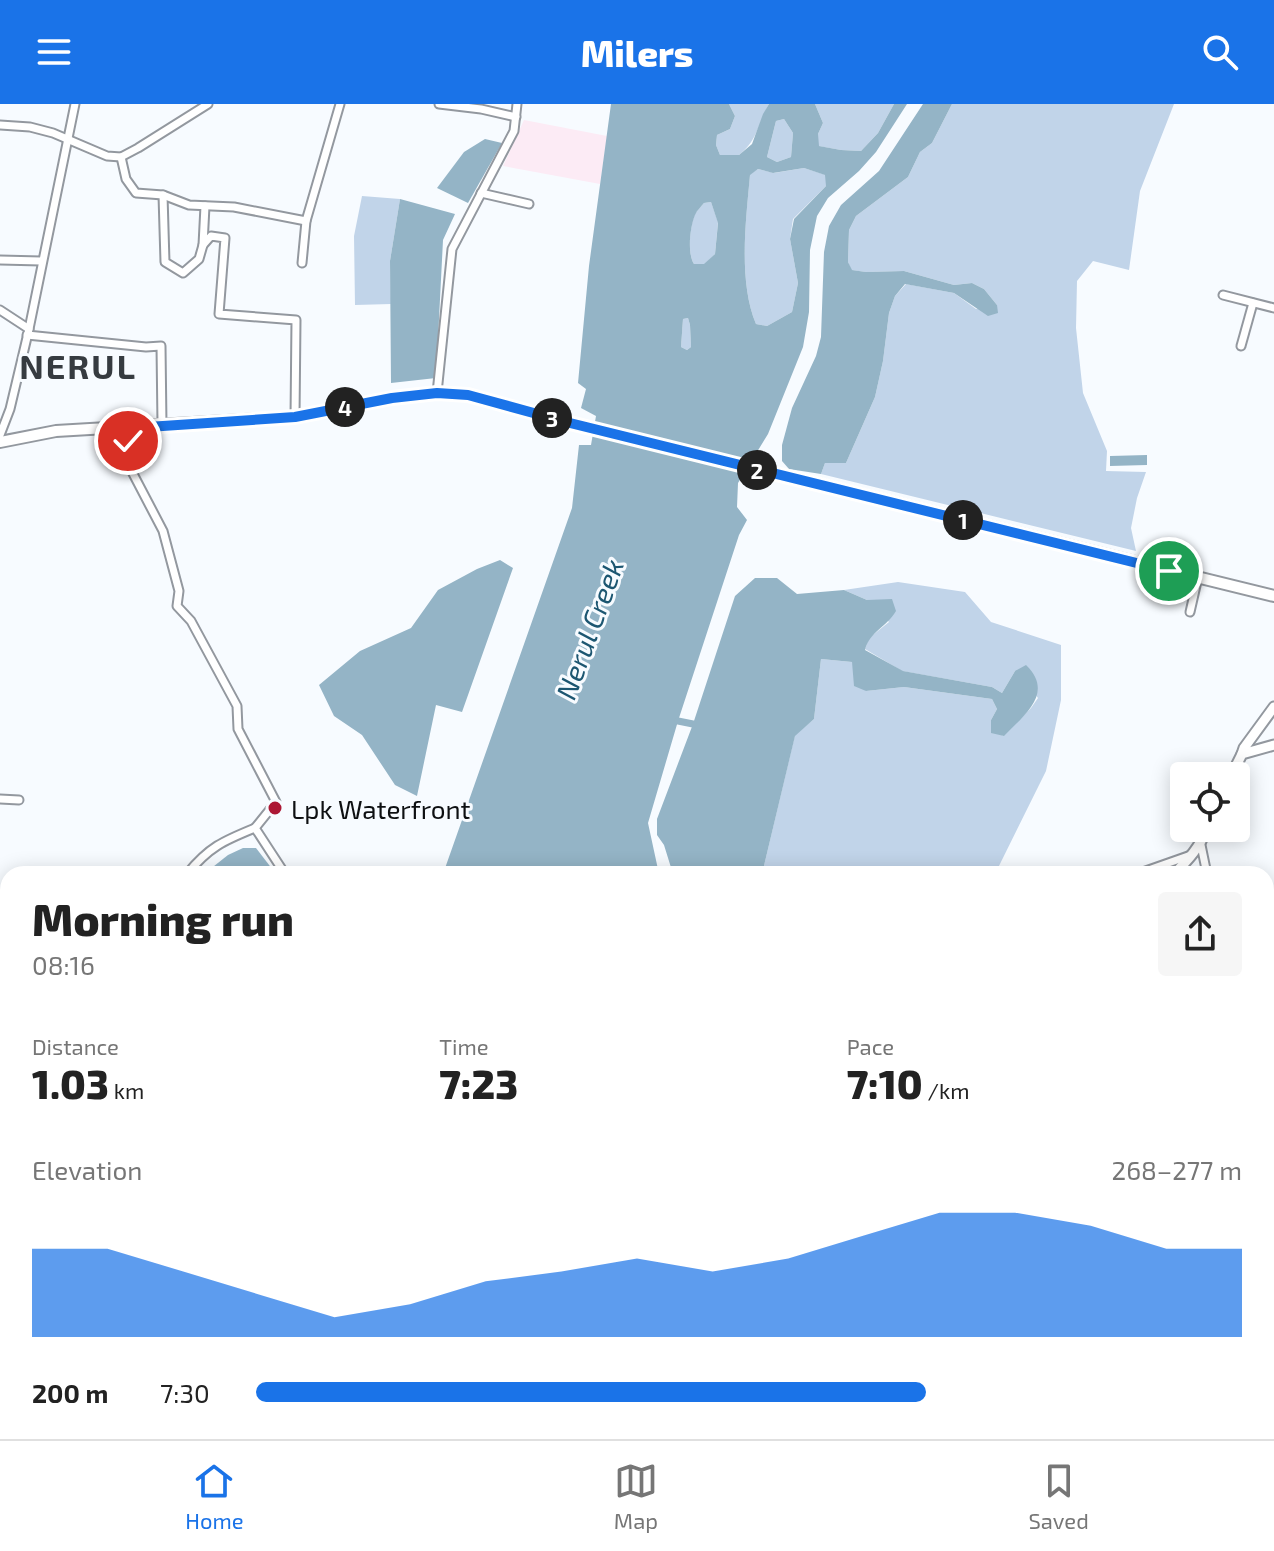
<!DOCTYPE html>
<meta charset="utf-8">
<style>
body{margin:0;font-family:"Exo 2",sans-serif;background:#f6f6f6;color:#222;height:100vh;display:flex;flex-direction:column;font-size:30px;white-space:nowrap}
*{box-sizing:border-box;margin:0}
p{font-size:26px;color:#767676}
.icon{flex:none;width:44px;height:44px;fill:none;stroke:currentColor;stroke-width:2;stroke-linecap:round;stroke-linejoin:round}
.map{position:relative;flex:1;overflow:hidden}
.panel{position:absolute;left:0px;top:762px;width:1274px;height:574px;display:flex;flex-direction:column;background:#fff;border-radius:24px 24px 0 0;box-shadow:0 4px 20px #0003}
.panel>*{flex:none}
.tools{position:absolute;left:1170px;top:658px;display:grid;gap:16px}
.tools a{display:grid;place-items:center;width:80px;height:80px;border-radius:8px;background:#fff;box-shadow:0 4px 20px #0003;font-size:40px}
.pin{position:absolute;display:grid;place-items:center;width:68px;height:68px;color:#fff;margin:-34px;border:4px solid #fff;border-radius:50%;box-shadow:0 2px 8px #0007}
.km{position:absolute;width:40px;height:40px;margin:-20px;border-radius:50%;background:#222;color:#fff;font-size:22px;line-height:40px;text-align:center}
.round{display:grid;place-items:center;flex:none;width:84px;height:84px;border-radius:8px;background:#f6f6f6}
.summary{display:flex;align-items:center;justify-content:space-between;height:136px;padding:0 32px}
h1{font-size:44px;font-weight:800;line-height:60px}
.figures{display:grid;grid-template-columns:repeat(3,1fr);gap:12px;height:136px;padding:8px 32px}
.figures div{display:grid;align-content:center}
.figures b{font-size:40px;font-weight:800}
.figures small{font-size:22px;font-weight:400}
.figures p{font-size:22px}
.chart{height:224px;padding:16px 32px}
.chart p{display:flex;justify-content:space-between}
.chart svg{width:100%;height:144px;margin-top:8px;fill:#1a73e8;opacity:.7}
ul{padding:0 32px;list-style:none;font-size:26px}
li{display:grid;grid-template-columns:128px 96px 1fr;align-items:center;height:60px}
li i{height:20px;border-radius:10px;background:#1a73e8}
header{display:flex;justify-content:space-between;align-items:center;height:104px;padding:0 32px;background:#1a73e8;color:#fff;font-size:36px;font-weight:800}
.tabs{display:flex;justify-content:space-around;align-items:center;height:112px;border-top:2px solid #e0e0e0;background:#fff;font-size:22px;color:#767676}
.tabs a{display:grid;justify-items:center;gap:4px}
.tabs .selected{color:#1a73e8}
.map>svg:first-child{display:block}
.industrial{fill:#fcebf5}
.green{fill:#c1d4e9}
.forest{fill:#b1c7e1}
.water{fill:#94b4c6;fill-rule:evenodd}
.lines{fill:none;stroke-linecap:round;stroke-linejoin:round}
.canal{stroke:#94b4c6;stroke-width:7}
.minor-casing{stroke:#93989f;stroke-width:11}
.tertiary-casing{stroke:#93989f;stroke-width:13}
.secondary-casing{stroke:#93989f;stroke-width:14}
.minor{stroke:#fff;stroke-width:7}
.tertiary{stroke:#fff;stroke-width:9}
.secondary{stroke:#fff;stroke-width:10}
.route-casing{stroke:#fff;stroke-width:16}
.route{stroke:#1a73e8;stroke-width:10}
.poi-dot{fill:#ac1734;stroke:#f7fbff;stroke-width:3}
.labels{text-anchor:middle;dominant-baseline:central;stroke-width:6;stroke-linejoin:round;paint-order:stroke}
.poi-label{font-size:26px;fill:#0e1012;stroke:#f7fbff;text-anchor:start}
.water-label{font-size:28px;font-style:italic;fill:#1c5671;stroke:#f7fbff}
.district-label{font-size:34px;font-weight:bold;letter-spacing:2px;fill:#363b40;stroke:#f7fbff}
</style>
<header><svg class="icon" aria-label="menu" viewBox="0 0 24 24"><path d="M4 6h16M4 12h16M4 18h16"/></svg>Milers<svg class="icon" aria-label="search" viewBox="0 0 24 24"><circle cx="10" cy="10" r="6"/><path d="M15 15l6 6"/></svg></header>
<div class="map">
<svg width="1274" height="1335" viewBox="0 0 1274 1335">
<rect width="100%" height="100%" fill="#f7fbff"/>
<path class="industrial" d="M524,16l83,16 -7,48 -97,-18z"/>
<g class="green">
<path d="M729,0h40c-12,21 -10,34 -30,51h-19l-4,-10 1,-10 13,-6 5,-13z"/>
<path d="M815,0h79l-16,29 -17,18 -20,-1 -23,-4v-12l5,-11z"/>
<path d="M952,0h222l-34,87 -11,79 -36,-9 -16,20 -1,47 7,65 24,58 -1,20 40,1 -9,26 -6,30 5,23 -315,-77 4,-11h21l29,-66 8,-36 6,-48 6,-17 11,-12 48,9 22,16 21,-4 -13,-16 -12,-6 -18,2 -50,-14 -38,1 -15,-2 -3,-8 1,-32 7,-14 52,-39 12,-25 12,-9z"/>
<path d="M784,15l9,14 -2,24 -14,5 -10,-5 9,-36z"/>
<path d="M804,64l22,7v11l-33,33 -3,20 8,44 -6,29 -25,14 -11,-2c-18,-43 -10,-104 -6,-150l8,-5 16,4z"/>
<path d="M362,92l38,3 -10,62 1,43 -36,1 -1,-69z"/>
<path d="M711,98l7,20 -3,32 -11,11 -10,-1c-7,-11 -4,-38 1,-50 2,-4 6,-7 9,-11z"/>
<path d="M688,214l2,7 1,22 -4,3 -6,-3 2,-28z"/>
<path d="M898,478l67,10 26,30 70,23v55l-15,71 -51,103h-233l33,-139 19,-16 7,-60 31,3 14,29 38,-4 88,12 5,10 -6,11 12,16 28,-28 7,-10 -23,-27 -13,22 -10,-6 -90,-16 -37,-22 4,-11 20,-16 -22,-22 -23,-10z"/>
<path d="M823,1328h349l11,7h-375z"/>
</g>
<g class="forest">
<path d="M1267,1174l7,3v24l-8,11z"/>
<path d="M786,1328h37l-15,7h-35z"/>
<path d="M1172,1328h56l10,7h-55z"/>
</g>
<g class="water">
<path d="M611,0h118l6,12 -5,13 -13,6 -1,10 4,10h19l13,-11 11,-30 6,-10h46l8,19 -5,11 1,12 22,4 20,1 17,-18 16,-29h13l-31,48 -17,19 -31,27 -11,18 -7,34 -1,62 -6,35 -35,87 -30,49 -1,24 10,13 -8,15 -61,186 -30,102 11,51h-216l129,-366 7,-63h12l5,-29 -15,-8 5,-19 -8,-6 11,-117zM784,15l9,14 -2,24 -14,5 -10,-5 9,-36zM804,64l21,7 1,11 -32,33 -4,20 8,44 -6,29 -25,14 -11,-2c-18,-43 -10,-104 -6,-149l8,-6 15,4zM711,98l7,21 -3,31 -11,10h-10c-7,-11 -4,-37 1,-49 2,-5 6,-8 9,-12zM688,214l2,7 1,22 -4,3 -6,-3 2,-28z"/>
<path d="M923,0h29l-20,39 -12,9 -12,25 -52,39 -7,14 -1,32 4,8 14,2 38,-1 50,14 18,-2 12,6 13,16 1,8 -10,3 -34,-23 -49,-9 -10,12 -6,17 -6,48 -8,36 -29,66h-21l-4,11 -32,-5 -7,-8v-16l10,-37 24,-52 5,-19 3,-85 5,-26 12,-21 38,-34z"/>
<path d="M485,35l17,4 -34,60 -31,-15 27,-36z"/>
<path d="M400,95l55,15 -12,26 -7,138 -45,5 -1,-122z"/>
<path d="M1147,351v10l-37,1v-10z"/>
<path d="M500,456l13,8 -51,144 -26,-7 -19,91 -22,-11 -33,-50 -28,-19 -15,-31 41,-34 51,-23 27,-38 39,-21z"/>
<path d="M755,474h22l20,16 47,-4 23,10 25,-1 4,12c-10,17 -26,20 -31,39l38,21 89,16 10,6 13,-22 11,-6c29,28 -2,50 -22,71l-13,-3v-13l6,-11 -5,-10 -88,-12 -38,4 -12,-5 -2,-24 -31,-3 -7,60 -19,17 -33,138h-89l-9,-29 -7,-10v-16l36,-95 42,-128z"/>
<path d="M243,744h13l20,26h-72l24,-19z"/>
<path d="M110,1328h90l23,7h-115z"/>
<path d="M276,1328h154l-2,7h-153z"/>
</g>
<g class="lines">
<path class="canal" d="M678,617l15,3"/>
<defs>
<g id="minor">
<path d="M439,0l42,5 35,8"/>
<path d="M0,21l30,2 23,6 54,23 14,1 17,-9 70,-44"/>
<path d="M121,53l5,22 10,14 27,2 26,10 45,2 72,14"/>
<path d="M481,89l48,11"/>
<path d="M163,91l2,67 18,11 16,-14 4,-14 8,-9 14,2 -6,76 77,6 -1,97"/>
<path d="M203,141l2,-39"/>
<path d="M0,156l41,1"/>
<path d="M302,159l4,-42 34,-117"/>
<path d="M1223,191l51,13"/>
<path d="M0,206l29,19 -19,80 -10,26"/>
<path d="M29,225l46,-225"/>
<path d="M27,231l119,12 15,-1 1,79"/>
<path d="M1241,242l12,-43"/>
<path d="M437,289l15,-144 62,-118 3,-27"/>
<path d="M118,325l10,12 1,25 34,65 16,60 -2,15 14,15 46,85 1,23 38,73 -21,26 30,46"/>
<path d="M1190,508l8,-35"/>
<path d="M0,695l19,1"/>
<path d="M1201,741l6,29"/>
<path d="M187,770c22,-27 36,-33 68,-46"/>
<path d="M1137,770l54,-19"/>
<path d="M1266,819l8,-2"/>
<path d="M615,1328l9,7"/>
</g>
<g id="tertiary">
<path d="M1242,650l2,-6 30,-41"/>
<path d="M1231,672l11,-22 32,-9"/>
<path d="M1174,770c15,-15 26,-27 33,-46"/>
</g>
<g id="secondary">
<path d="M0,338l56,-11 239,-14 97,-19 45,-5 31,2 102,28 704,173"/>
<path d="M1266,1155l8,3"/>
<path d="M682,1335l7,-7"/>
</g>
</defs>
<use href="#minor" class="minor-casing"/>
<use href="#tertiary" class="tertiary-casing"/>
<use href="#secondary" class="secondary-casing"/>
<use href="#minor" class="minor"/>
<use href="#tertiary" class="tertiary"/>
<use href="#secondary" class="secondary"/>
</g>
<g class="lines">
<defs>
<path id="route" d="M128,337l-10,-12 177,-12 97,-19 45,-5 31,2 102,28 599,148"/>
</defs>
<use href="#route" class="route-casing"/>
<use href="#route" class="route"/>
</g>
<circle class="poi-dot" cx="275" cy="704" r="8"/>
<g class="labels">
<g class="poi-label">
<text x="291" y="704">Lpk Waterfront</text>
</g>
<g class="water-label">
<text transform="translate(589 525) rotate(-70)">Nerul Creek</text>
</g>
<g class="district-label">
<text x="78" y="261">NERUL</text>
</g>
</g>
</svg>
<div class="tools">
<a><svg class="icon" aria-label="locate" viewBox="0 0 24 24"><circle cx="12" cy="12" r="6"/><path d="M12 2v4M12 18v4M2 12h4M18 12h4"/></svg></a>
</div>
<div class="pin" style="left:1169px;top:467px;background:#1e9e55"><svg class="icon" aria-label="arrive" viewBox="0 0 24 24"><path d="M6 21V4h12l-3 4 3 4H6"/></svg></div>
<div class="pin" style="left:128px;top:337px;background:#d93025"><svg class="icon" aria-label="check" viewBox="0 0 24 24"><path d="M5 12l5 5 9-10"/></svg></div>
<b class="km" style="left:963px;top:416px">1</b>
<b class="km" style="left:757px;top:366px">2</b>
<b class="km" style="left:552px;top:314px">3</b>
<b class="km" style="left:345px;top:303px">4</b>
<section class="panel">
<div class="summary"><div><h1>Morning run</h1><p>08:16</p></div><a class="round"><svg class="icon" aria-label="share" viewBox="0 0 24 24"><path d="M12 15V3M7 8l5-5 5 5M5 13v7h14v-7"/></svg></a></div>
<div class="figures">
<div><p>Distance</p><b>1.03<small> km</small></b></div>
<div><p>Time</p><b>7:23</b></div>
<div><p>Pace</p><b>7:10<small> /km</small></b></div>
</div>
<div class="chart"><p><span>Elevation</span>268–277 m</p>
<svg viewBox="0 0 160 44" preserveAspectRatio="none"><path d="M0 44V17L10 17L20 24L30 31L40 38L50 34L60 27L70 24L80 20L90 24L100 20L110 13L120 6L130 6L140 10L150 17L160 17V44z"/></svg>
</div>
<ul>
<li><b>200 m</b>7:30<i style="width:68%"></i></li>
</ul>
</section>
</div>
<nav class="tabs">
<a class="selected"><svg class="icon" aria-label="home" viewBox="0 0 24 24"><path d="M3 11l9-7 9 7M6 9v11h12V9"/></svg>Home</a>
<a><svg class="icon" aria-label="map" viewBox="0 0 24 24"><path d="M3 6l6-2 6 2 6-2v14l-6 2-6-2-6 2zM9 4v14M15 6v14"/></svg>Map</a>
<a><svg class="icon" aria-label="saved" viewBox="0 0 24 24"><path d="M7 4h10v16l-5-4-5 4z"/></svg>Saved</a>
</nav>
